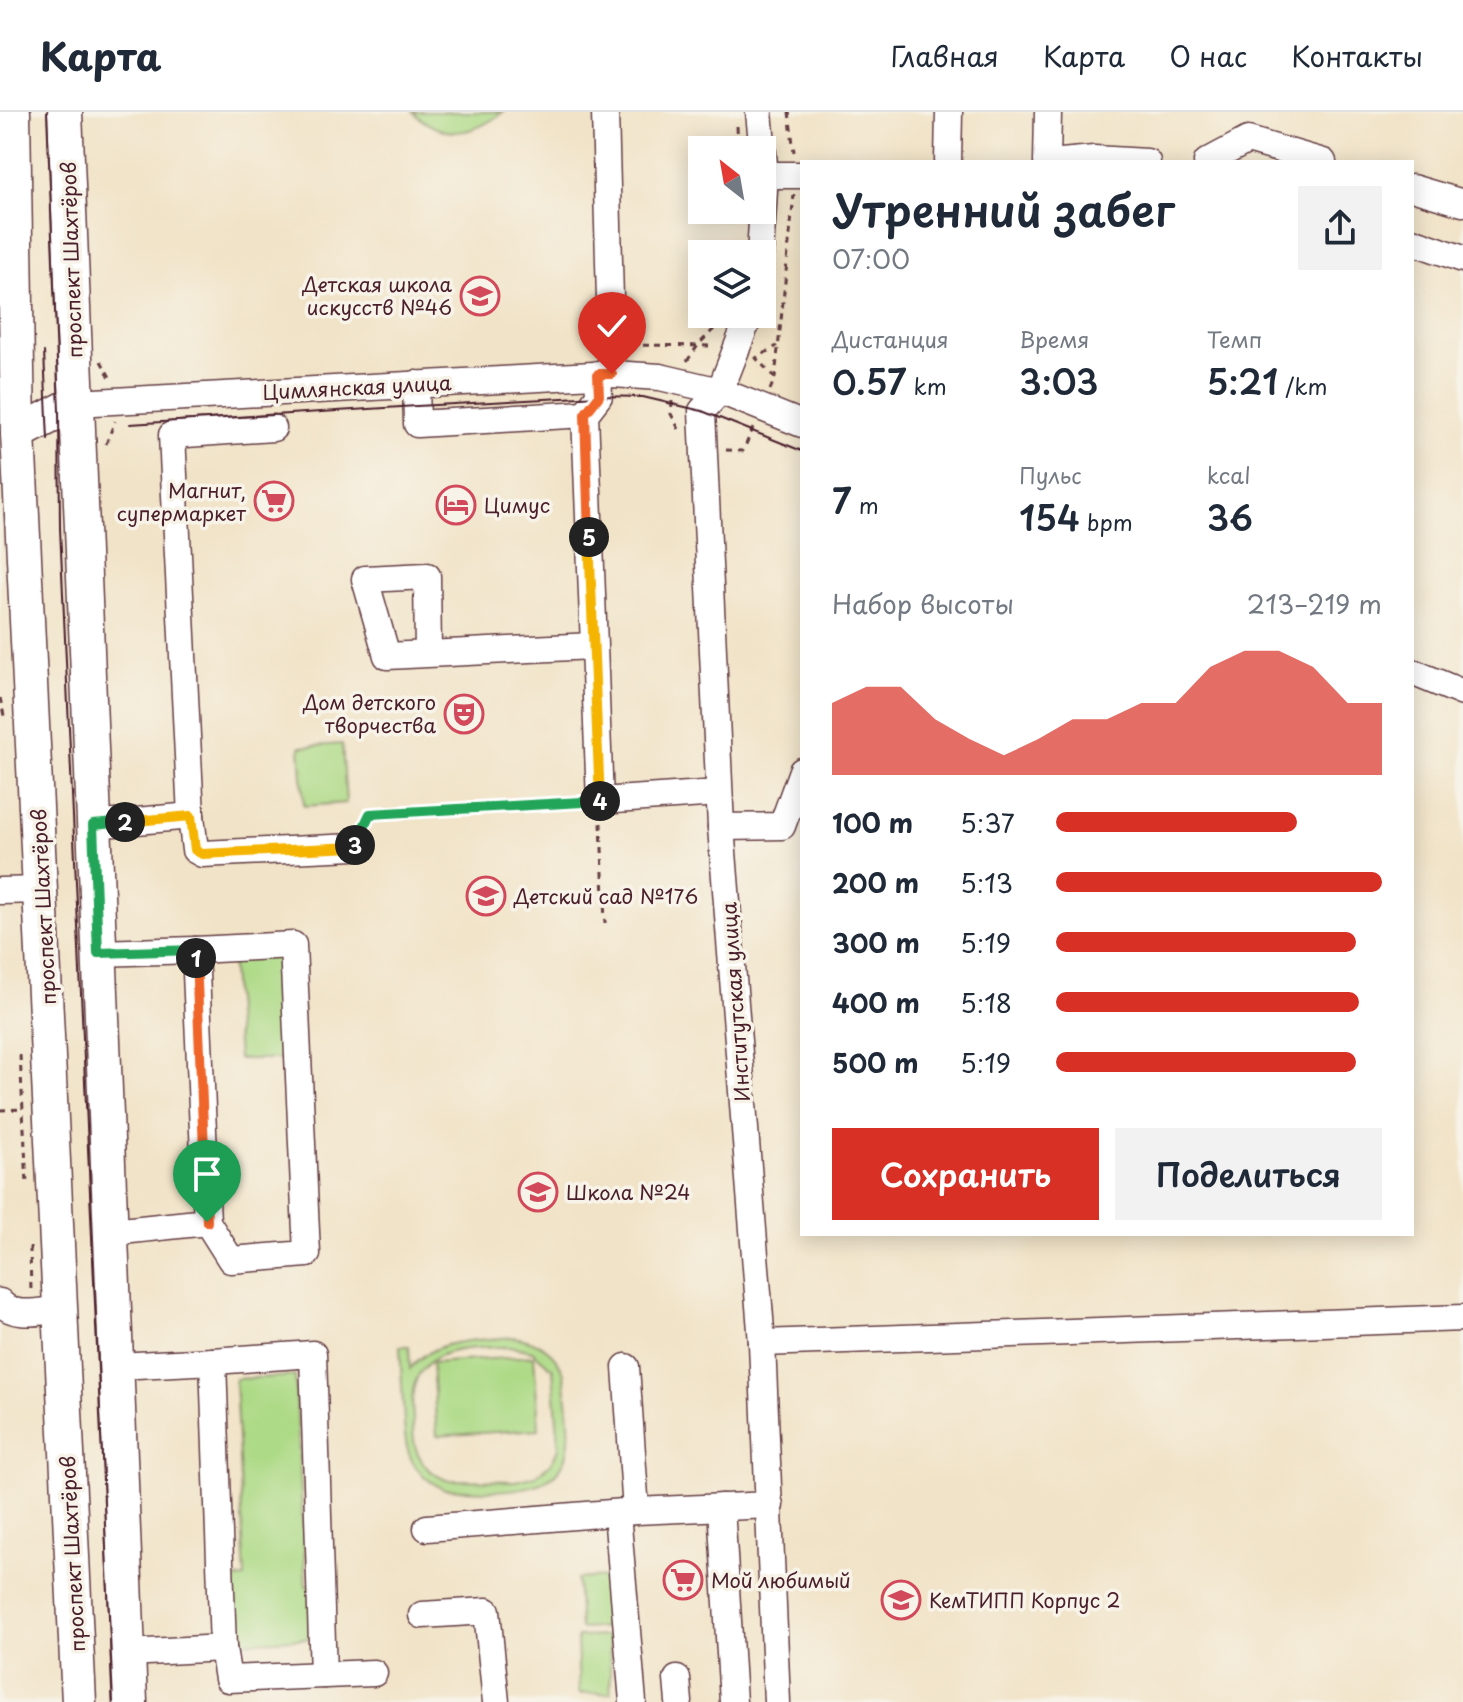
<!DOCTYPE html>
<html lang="ru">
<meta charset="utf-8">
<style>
body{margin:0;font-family:"Playpen Sans",sans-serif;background:#f2f2f3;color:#1f2937;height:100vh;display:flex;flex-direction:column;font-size:30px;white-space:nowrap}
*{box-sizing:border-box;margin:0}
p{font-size:26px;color:#747a83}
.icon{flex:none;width:44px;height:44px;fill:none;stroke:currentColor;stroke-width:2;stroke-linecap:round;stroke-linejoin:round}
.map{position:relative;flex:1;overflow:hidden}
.drawer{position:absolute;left:800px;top:48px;width:614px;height:1076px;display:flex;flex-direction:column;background:#fff;border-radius:0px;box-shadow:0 4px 20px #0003}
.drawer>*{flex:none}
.needle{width:52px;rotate:329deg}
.buttons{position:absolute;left:688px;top:24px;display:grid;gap:16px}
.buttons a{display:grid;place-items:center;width:88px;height:88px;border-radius:0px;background:#fff;box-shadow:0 4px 20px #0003;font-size:40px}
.pin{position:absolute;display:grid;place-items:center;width:68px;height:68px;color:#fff;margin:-82px -34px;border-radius:50% 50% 50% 0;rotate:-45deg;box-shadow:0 0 8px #0007}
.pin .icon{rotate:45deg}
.km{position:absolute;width:40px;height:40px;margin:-20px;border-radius:50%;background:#222;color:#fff;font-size:22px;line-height:40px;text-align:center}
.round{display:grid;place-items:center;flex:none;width:84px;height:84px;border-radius:0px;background:#f2f2f3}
.head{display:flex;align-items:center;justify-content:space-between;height:136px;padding:0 32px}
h1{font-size:44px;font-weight:600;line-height:60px}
.figures{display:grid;grid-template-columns:repeat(3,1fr);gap:12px;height:136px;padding:8px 32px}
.figures div{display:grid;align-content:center}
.figures b{font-size:34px;font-weight:600}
.figures small{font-size:22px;font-weight:400}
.figures p{font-size:22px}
.chart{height:224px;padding:16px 32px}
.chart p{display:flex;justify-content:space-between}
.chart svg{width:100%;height:144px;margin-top:8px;fill:#d93025;opacity:.7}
.cta{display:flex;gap:16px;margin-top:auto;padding:16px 32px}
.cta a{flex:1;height:92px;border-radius:0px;background:#d93025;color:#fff;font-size:32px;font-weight:600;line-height:92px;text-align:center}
.cta a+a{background:#f2f2f3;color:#1f2937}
ul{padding:0 32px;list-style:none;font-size:26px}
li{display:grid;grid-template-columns:128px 96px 1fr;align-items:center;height:60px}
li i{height:20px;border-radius:10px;background:#d93025}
header{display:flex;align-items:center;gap:48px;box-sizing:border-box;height:112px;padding:0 40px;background:#fff;border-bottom:2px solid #e0e1e3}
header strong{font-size:38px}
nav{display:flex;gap:44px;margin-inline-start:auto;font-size:28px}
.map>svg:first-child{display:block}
.green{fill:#adda86;stroke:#7c7c58;stroke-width:2;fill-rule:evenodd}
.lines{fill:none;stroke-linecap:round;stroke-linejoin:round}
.minor-casing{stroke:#633c42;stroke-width:29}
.major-casing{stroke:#633c42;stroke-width:37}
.path{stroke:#633c42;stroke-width:3;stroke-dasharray:6 6;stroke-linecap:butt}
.minor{stroke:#fff;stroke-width:26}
.major{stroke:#fff;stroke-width:34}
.tram{stroke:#4a1f2b;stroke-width:2}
.split-1-casing{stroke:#fff;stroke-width:16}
.split-2-casing{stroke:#fff;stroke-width:16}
.split-3-casing{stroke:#fff;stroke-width:16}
.split-4-casing{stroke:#fff;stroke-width:16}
.split-5-casing{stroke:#fff;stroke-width:16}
.split-6-casing{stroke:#fff;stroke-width:16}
.split-1{stroke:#f0652b;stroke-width:10}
.split-2{stroke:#22a559;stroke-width:10}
.split-3{stroke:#f5b400;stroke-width:10}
.split-4{stroke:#22a559;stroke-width:10}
.split-5{stroke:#f5b400;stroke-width:10}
.split-6{stroke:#f0652b;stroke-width:10}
.labels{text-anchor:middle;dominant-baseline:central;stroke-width:7;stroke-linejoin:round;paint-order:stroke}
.street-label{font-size:20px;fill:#4a1f2b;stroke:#f7f3e8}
.poi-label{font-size:20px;fill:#4a1f2b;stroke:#f7f3e8;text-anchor:start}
</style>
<header>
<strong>Карта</strong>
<nav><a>Главная</a><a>Карта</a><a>О нас</a><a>Контакты</a></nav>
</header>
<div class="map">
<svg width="1463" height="1590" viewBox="0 0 1463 1590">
<rect width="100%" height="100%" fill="#f7f3e8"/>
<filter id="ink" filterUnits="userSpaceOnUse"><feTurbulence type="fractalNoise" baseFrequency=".0125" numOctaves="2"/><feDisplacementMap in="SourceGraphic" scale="16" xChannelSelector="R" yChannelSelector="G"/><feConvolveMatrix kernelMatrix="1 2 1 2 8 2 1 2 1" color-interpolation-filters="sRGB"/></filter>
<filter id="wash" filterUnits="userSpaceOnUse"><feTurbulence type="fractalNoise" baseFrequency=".006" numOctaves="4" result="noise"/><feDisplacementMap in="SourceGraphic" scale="32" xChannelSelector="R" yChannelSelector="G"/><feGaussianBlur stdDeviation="1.8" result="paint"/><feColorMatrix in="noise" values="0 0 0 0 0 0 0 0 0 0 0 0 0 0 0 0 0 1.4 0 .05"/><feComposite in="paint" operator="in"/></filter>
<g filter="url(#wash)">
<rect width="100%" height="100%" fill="#f1e3c7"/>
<g class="green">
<path d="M413,0h90c-31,24 -60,29 -90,0z"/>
<path d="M342,632l4,59 -42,3 -4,-59z"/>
<path d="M281,840l6,107h-49l-7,-106z"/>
<path d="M513,1225c23,3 43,14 51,37 2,23 8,51 4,75 -8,53 -87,41 -124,40 -40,-18 -39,-46 -41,-85 -1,-19 -2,-39 -3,-58h9l1,23c25,-32 66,-28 103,-32zM513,1235l19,4 21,18 6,79 -9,16 -15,12 -19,5 -70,-1c-12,-5 -21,-12 -27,-24 -6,-11 -6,-24 -6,-37 -2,-24 -2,-45 21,-60 20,-13 55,-11 79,-12z"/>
<path d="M534,1244l5,73 -102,7 -5,-73z"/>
<path d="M295,1264l11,210h8l3,52 -81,4 -3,-63 12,-1 -10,-199z"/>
<path d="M608,1465l3,50 -31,2 -3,-50z"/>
<path d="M609,1524l2,57 -32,1 -2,-57z"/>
</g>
</g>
<g filter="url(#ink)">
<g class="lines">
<defs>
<g id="minor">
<path d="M605,0l7,262"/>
<path d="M759,0l6,63 -5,79"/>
<path d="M948,50l1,-50"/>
<path d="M1047,50l1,-50"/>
<path d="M1061,50l33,-3 53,3"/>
<path d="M1207,50l41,-22 75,22"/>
<path d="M765,63h37"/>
<path d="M1412,76l51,15"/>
<path d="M1412,129l51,18"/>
<path d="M750,202l-30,77 -18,20 19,416 41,516 15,359"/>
<path d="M598,262l1,22 -14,18 15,387 119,-8"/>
<path d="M416,272l1,40 168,-10"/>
<path d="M76,291l536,-29 48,3 60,14 82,33"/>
<path d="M428,541l-1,-77 -62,3 22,77 206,-10"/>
<path d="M1412,560l51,21"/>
<path d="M191,704l-19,-381 101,-7"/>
<path d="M93,713l98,-9 4,34 7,4 152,-7"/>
<path d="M721,715l61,-1 20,-55"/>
<path d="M0,779l42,-1"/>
<path d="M98,841l97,-3"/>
<path d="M112,1120l95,-10 -12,-272 98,-5 14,309 -76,6 -24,-38"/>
<path d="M0,1190c15,17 40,9 61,7"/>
<path d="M762,1231l701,-25"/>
<path d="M213,1249l100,-7 10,321"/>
<path d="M117,1254l96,-5 10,287 -95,5"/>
<path d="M626,1255l10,144"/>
<path d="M721,1395l12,195"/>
<path d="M617,1401l16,189"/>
<path d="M427,1416l209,-17 134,-6"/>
<path d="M422,1503l65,-4 9,91"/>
<path d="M223,1536l5,31 146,-6"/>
<path d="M677,1567l2,23"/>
</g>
<g id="major">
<path d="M13,0l5,321 61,1269"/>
<path d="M65,0l65,1590"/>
<path d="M18,321l58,-30"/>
</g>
</defs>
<use href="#minor" class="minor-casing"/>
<use href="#major" class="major-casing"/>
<g class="path">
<path d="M789,0l5,40"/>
<path d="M737,14l1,24"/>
<path d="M631,233l84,1"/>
<path d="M101,249l10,18"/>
<path d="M687,249l12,-17 25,-25"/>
<path d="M775,266l-19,-20 21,-12"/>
<path d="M770,278l5,-12 19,-183"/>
<path d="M672,289l-1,13 9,17"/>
<path d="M106,332l9,-23"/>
<path d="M726,338l17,1 11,-25"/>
<path d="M0,586l5,22"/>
<path d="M601,711l4,100"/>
<path d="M364,716l6,-14 209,-12"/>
<path d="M20,943l7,129"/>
<path d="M0,998l22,-1"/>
<path d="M30,1135l1,45"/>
</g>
<use href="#minor" class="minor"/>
<use href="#major" class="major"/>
<g class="tram">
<path d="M47,0l12,299 1,117 53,1174"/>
<path d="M44,240l4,88"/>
<path d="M130,312l287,-18 182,-10 44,1 59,14 100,40"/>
</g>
</g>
</g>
<g class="lines" filter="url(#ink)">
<defs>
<path id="split-1" d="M196,846l11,264"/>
<path id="split-2" d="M125,710l-32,3 5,128 97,-3 1,8"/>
<path id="split-3" d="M125,710l66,-6 4,34 7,4 152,-7 1,-2"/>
<path id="split-4" d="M355,733l15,-31 230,-13"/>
<path id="split-5" d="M589,425l11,264"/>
<path id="split-6" d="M589,425l-4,-123 14,-18 -1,-22h14"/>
</defs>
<use href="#split-1" class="split-1-casing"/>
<use href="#split-2" class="split-2-casing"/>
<use href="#split-3" class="split-3-casing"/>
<use href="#split-4" class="split-4-casing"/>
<use href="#split-5" class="split-5-casing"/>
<use href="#split-6" class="split-6-casing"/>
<use href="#split-1" class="split-1"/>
<use href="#split-2" class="split-2"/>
<use href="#split-3" class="split-3"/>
<use href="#split-4" class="split-4"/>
<use href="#split-5" class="split-5"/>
<use href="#split-6" class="split-6"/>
</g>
<defs>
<symbol id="school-ring" viewBox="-11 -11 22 22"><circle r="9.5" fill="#f7f3e8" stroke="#d1495b" stroke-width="1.5"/><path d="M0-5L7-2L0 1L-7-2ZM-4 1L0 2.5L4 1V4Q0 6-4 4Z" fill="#d1495b"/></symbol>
<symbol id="supermarket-ring" viewBox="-11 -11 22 22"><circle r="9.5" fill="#f7f3e8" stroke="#d1495b" stroke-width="1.5"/><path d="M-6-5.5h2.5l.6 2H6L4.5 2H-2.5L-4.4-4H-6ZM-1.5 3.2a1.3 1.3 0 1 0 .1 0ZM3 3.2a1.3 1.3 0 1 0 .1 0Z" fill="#d1495b"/></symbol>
<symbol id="hotel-ring" viewBox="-11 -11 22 22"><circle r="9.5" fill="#f7f3e8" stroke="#d1495b" stroke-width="1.5"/><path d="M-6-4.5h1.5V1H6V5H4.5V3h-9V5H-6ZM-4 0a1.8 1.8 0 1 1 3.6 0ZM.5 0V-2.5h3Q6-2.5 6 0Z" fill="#d1495b"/></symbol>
<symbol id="theatre-ring" viewBox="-11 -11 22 22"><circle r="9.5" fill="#f7f3e8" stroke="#d1495b" stroke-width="1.5"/><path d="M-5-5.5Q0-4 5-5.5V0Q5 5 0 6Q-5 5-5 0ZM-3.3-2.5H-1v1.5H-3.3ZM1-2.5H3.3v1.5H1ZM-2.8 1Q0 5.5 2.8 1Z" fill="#d1495b"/></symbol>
<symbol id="university-ring" viewBox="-11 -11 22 22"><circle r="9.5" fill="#f7f3e8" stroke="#d1495b" stroke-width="1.5"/><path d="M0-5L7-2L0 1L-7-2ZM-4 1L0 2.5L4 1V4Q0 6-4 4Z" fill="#d1495b"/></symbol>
</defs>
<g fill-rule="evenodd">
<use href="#school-ring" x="458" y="162" width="44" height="44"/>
<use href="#supermarket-ring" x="252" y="367" width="44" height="44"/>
<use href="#hotel-ring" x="434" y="371" width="44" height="44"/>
<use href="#theatre-ring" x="442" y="580" width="44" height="44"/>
<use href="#school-ring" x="464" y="762" width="44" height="44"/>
<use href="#school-ring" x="516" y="1058" width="44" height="44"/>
<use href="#supermarket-ring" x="661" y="1446" width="44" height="44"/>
<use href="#university-ring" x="879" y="1466" width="44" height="44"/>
</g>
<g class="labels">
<g class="street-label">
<text transform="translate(71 148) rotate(-92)">проспект Шахтёров</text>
<text transform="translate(357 275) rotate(-3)">Цимлянская улица</text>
<text transform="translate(43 795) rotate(-93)">проспект Шахтёров</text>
<text transform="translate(735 890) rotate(-94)">Институтская улица</text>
<text transform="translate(72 1442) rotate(-93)">проспект Шахтёров</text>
</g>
<g class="poi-label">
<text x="452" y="172" text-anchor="end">Детская школа<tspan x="452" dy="23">искусств №46</tspan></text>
<text x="246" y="378" text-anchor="end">Магнит,<tspan x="246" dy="23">супермаркет</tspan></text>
<text x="484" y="393">Цимус</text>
<text x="436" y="590" text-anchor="end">Дом детского<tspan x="436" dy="23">творчества</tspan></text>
<text x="514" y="784">Детский сад №176</text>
<text x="566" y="1080">Школа №24</text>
<text x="711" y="1468">Мой любимый</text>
<text x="929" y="1488">КемТИПП Корпус 2</text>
</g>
</g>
</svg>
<div class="buttons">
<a><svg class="needle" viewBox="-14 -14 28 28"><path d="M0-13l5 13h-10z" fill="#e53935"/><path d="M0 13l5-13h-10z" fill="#747a83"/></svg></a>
<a><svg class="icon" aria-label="layers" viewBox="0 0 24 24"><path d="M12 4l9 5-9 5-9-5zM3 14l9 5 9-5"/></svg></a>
</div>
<div class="pin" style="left:207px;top:1110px;background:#1e9e55"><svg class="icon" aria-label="arrive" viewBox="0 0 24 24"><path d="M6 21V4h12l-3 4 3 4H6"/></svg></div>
<div class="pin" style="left:612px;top:262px;background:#d93025"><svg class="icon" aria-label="check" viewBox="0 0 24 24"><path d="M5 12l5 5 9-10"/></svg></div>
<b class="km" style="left:196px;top:846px">1</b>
<b class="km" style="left:125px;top:710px">2</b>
<b class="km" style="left:355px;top:733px">3</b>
<b class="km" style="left:600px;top:689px">4</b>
<b class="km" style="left:589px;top:425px">5</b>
<section class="drawer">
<div class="head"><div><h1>Утренний забег</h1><p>07:00</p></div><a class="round"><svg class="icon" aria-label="share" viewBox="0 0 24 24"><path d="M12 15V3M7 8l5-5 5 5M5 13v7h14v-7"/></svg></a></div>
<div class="figures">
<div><p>Дистанция</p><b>0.57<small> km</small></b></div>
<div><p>Время</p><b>3:03</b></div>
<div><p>Темп</p><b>5:21<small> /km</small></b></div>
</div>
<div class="figures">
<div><b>7<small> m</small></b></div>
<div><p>Пульс</p><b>154<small> bpm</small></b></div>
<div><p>kcal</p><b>36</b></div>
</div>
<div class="chart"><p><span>Набор высоты</span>213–219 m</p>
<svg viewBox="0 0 160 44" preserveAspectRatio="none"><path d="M0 44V22L10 17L20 17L30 27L40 33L50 38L60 33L70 27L80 27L90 22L100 22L110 11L120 6L130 6L140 11L150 22L160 22V44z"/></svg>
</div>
<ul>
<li><b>100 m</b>5:37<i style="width:74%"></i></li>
<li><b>200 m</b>5:13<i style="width:100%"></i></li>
<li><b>300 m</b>5:19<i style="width:92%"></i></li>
<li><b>400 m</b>5:18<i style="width:93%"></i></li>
<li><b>500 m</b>5:19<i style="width:92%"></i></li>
</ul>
<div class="cta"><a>Сохранить</a><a>Поделиться</a></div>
</section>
</div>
